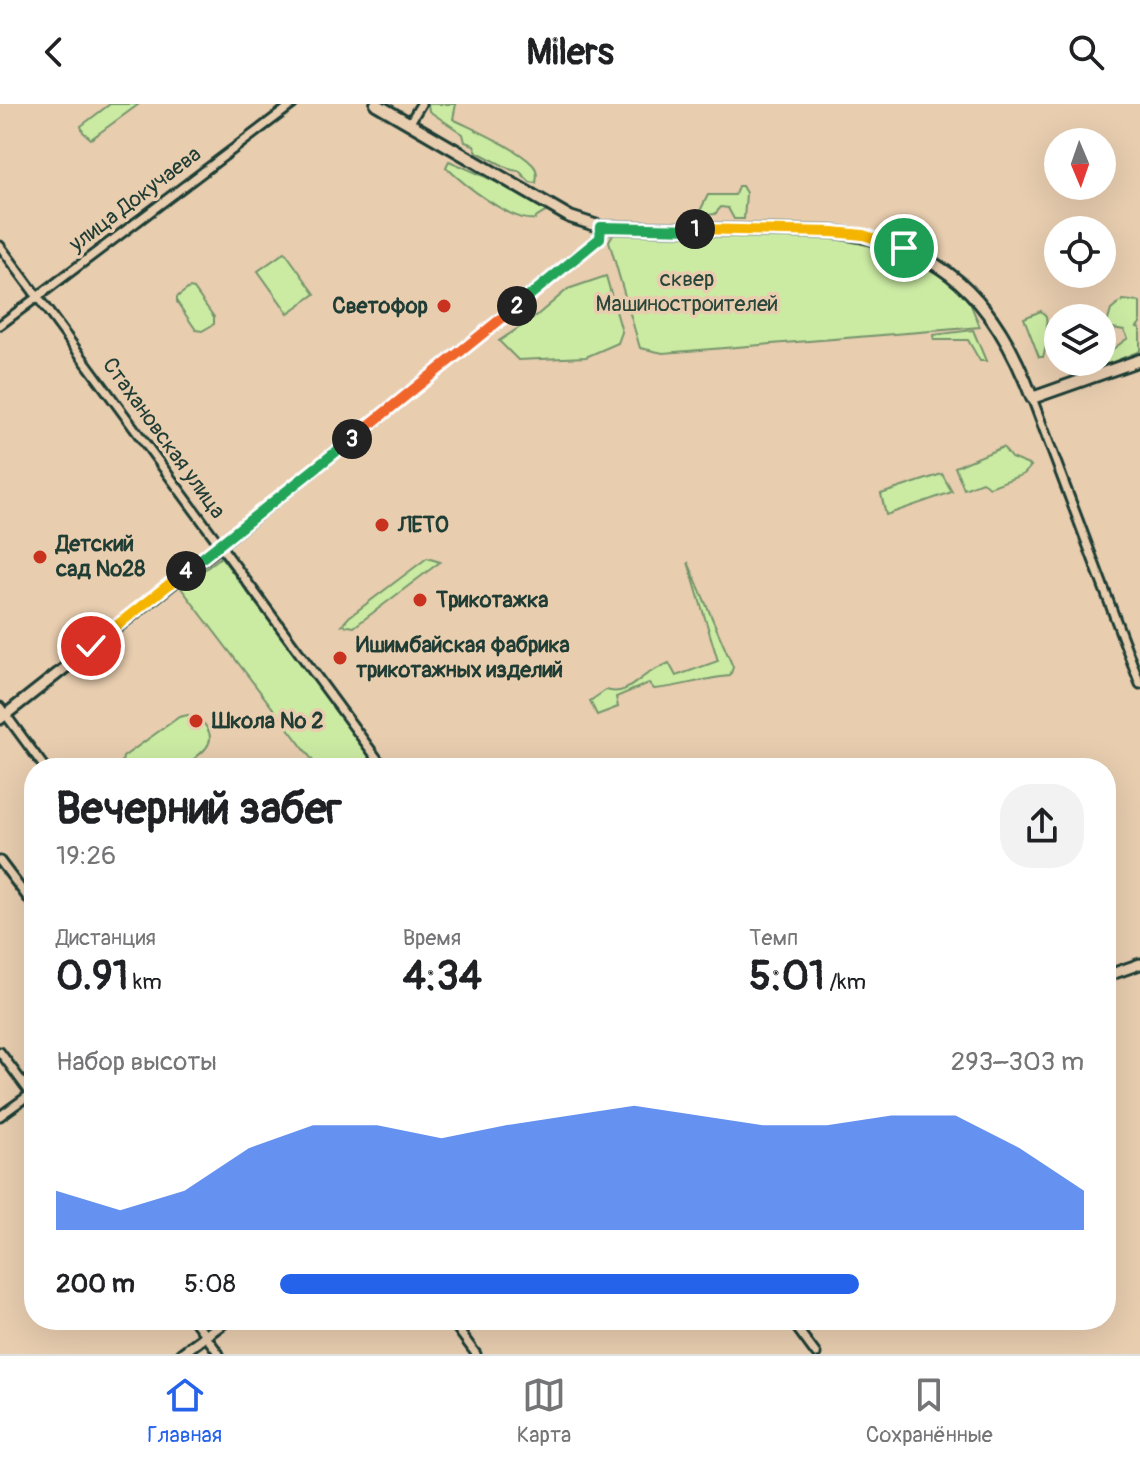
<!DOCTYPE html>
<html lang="ru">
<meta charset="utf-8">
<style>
body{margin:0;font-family:Pangolin,sans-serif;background:#f2f2f2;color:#202124;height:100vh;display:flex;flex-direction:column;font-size:30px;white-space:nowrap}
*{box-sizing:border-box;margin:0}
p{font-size:26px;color:#757577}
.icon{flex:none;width:44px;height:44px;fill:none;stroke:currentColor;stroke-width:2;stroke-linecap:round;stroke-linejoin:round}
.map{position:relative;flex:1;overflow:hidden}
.drawer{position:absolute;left:24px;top:654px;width:1092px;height:572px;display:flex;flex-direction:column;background:#fff;border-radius:32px;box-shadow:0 8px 32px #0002}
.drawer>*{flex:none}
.needle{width:52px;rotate:178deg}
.fabs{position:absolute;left:1044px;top:24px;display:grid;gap:16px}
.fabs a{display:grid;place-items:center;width:72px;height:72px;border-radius:50%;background:#fff;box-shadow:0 8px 32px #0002;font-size:40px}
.pin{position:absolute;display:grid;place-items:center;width:68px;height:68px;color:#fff;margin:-34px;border:4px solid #fff;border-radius:50%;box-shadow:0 2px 8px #0007}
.km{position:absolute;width:40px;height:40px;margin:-20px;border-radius:50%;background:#222;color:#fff;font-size:22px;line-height:40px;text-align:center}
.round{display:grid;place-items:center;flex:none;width:84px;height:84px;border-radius:32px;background:#f2f2f2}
.head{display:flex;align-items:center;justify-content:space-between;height:136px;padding:0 32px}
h1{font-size:44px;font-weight:700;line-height:60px}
.figures{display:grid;grid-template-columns:repeat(3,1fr);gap:12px;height:136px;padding:8px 32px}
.figures div{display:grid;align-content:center}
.figures b{font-size:40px;font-weight:700}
.figures small{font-size:22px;font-weight:400}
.figures p{font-size:22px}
.chart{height:224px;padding:16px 32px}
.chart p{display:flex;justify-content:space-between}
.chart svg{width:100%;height:144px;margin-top:8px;fill:#2563eb;opacity:.7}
ul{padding:0 32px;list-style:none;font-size:26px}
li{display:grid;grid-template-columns:128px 96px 1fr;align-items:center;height:60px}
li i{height:20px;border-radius:10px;background:#2563eb}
header{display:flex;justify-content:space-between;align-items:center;height:104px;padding:0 32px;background:#fff;font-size:36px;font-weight:700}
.tab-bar{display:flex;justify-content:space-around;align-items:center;height:112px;border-top:2px solid #e0e0e0;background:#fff;font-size:22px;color:#757577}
.tab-bar a{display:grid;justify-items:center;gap:4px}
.tab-bar .active{color:#2563eb}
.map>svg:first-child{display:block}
.green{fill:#cbeba3;stroke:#75946c;stroke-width:2}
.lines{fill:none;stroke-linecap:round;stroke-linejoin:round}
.minor-casing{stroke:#1f3d34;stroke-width:13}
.tertiary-casing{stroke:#1f3d34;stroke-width:15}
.secondary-casing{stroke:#1f3d34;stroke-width:16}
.minor{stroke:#e8cdaf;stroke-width:7}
.tertiary{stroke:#e8cdaf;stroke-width:9}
.secondary{stroke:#e8cdaf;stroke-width:10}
.split-1-casing{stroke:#fff;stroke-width:16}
.split-2-casing{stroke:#fff;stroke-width:16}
.split-3-casing{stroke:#fff;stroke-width:16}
.split-4-casing{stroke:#fff;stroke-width:16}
.split-5-casing{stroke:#fff;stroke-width:16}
.split-1{stroke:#f5b400;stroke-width:10}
.split-2{stroke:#22a559;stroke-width:10}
.split-3{stroke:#f0652b;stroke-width:10}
.split-4{stroke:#22a559;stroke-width:10}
.split-5{stroke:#f5b400;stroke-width:10}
.poi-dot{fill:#c8321e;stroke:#e8cdaf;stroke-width:3}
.labels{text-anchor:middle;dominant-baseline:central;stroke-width:7;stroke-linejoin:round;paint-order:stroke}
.street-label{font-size:22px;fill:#1f3d34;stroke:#e8cdaf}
.park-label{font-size:22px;fill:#28463a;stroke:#e8cdaf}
.poi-label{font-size:22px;font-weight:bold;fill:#1f3d34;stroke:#e8cdaf;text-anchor:start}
</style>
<header><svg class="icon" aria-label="back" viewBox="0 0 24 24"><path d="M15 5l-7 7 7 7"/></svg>Milers<svg class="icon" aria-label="search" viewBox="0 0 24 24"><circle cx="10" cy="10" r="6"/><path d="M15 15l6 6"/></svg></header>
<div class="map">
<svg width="1140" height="1250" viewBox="0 0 1140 1250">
<rect width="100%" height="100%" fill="#e8cdaf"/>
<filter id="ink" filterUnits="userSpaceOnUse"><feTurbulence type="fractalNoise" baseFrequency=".0125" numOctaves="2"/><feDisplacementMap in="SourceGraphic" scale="16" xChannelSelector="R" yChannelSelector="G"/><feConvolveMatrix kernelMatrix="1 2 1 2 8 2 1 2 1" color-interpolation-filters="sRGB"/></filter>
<g filter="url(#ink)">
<g class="green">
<path d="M110,0h29l-48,35 -8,-7 -2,-6z"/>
<path d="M428,0h28l-3,15c22,11 64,29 80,46 5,5 4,12 3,18l-6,-1 -11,-11 -7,-1 -35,-18 -3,-7 -9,-3 -2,-8 -34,-23z"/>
<path d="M449,57c34,14 65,29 97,47v4c-1,0 -11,6 -11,7 -23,4 -74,-37 -89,-52z"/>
<path d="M738,82h4l4,7 -2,26h-10l-6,-11 -7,-1 -6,7 -9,1 -6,-4 8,-16h27z"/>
<path d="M669,128l167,4 51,10 31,12 46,30 16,39 -317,26 -23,-5 -31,-107 4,-7z"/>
<path d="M285,148l30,42 -27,19 -30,-42z"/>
<path d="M606,172l16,56 -4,11 -32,14 -68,3 -19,-19 36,-24 33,-28z"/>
<path d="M189,184l5,1 20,28v7l-12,7 -6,-1 -19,-28v-5z"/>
<path d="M1123,196l17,2v21l-3,4 3,1v23l-32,13 -6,-3v-4l26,-19 -4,-8 -18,-3 5,-17z"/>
<path d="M1041,207l5,5 2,23 -5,18h-4l-15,-39z"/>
<path d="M973,226l13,31h-6l-12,-21h-34l-1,-5z"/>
<path d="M1003,343l8,11 20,8 -7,8 -34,13 -8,-5 -18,7 -9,-22z"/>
<path d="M942,370l10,18 -66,23 -5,-21z"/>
<path d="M221,453l158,211h-66l3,-3 -135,-177z"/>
<path d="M427,454l13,4 -86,65 -12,-2 7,-8z"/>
<path d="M688,458l45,105 -3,9c-26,2 -49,11 -76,13l-5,-6 -33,14 2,10 -21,8 -7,-14 16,-11c16,5 25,-4 37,-13 8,-6 18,-10 26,-14l7,13 42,-15z"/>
<path d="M188,611c14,2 29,19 18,33 -5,6 -19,17 -26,19 -12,5 -45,1 -59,1l2,-11 56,-40z"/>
</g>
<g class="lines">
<defs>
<g id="minor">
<path d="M409,20l12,-20"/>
<path d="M0,142l384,522"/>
<path d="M0,221l293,-221"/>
<path d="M1032,294l108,286"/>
<path d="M221,441l379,-307 1,-11"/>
<path d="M0,603l45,61"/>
<path d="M0,757l34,45"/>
<path d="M0,948l34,46"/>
<path d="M0,1012l32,-23"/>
<path d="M194,1216l25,34"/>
<path d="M451,1216l25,34"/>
<path d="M791,1216l25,34"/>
</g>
<g id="tertiary">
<path d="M0,615l221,-174"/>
<path d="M1106,872l34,-12"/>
<path d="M181,1250l46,-34"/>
</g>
<path id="secondary" d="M376,0l194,113 31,10 232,5c109,12 162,67 199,166l108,-38"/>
</defs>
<use href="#minor" class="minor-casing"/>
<use href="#tertiary" class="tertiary-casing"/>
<use href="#secondary" class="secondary-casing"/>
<use href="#minor" class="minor"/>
<use href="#tertiary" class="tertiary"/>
<use href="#secondary" class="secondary"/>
</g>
</g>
<g class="lines" filter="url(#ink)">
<defs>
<path id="split-1" d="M695,125l138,3 30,3 41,13"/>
<path id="split-2" d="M517,202l83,-68 1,-11 94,2"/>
<path id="split-3" d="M352,335l165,-133"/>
<path id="split-4" d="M186,467l166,-132"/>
<path id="split-5" d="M91,542l95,-75"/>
</defs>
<use href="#split-1" class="split-1-casing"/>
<use href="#split-2" class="split-2-casing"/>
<use href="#split-3" class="split-3-casing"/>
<use href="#split-4" class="split-4-casing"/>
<use href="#split-5" class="split-5-casing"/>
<use href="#split-1" class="split-1"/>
<use href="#split-2" class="split-2"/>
<use href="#split-3" class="split-3"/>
<use href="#split-4" class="split-4"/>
<use href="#split-5" class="split-5"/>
</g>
<g class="poi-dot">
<circle cx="444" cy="202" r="8"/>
<circle cx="382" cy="421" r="8"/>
<circle cx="40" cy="453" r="8"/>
<circle cx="420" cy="496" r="8"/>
<circle cx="340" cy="554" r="8"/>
<circle cx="196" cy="617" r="8"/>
</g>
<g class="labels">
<g class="street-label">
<text transform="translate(135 95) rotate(-37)">улица Докучаева</text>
<text transform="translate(164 334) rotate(54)">Стахановская улица</text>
</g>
<g class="park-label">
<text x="687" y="175">сквер<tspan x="687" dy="25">Машиностроителей</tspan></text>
</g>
<g class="poi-label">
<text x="428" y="202" text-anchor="end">Светофор</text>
<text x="398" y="421">ЛЕТО</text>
<text x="56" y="440">Детский<tspan x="56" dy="25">сад №28</tspan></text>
<text x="436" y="496">Трикотажка</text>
<text x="356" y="541">Ишимбайская фабрика<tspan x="356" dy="25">трикотажных изделий</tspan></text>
<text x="212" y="617">Школа № 2</text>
</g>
</g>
</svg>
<div class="fabs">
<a><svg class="needle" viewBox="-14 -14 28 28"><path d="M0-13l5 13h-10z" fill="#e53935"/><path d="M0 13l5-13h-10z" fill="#757577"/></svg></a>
<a><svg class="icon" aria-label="locate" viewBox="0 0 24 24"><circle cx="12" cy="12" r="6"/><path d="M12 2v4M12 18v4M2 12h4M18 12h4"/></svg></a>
<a><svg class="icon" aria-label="layers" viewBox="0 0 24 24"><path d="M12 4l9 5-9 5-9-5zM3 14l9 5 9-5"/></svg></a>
</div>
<div class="pin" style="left:904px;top:144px;background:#1e9e55"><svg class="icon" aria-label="arrive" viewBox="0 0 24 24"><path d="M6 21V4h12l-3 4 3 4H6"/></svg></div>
<div class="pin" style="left:91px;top:542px;background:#d93025"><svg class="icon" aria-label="check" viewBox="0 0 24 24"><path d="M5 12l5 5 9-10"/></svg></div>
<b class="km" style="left:695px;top:125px">1</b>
<b class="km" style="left:517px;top:202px">2</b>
<b class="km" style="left:352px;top:335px">3</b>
<b class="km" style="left:186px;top:467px">4</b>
<section class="drawer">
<div class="head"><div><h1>Вечерний забег</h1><p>19:26</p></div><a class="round"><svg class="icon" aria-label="share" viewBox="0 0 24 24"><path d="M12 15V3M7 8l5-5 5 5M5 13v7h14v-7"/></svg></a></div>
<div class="figures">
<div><p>Дистанция</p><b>0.91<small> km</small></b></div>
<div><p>Время</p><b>4:34</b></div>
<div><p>Темп</p><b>5:01<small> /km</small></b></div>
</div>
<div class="chart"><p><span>Набор высоты</span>293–303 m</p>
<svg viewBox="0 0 160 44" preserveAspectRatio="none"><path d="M0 44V32L10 38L20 32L30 19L40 12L50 12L60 16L70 12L80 9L90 6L100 9L110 12L120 12L130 9L140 9L150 19L160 32V44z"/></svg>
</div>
<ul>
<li><b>200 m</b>5:08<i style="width:72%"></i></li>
</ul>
</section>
</div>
<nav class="tab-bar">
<a class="active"><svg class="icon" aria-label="home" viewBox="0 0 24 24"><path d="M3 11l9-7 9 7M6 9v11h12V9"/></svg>Главная</a>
<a><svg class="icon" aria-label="map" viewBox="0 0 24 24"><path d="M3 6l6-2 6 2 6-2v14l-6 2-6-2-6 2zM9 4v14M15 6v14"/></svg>Карта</a>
<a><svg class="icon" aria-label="saved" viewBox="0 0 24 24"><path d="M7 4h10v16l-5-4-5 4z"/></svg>Сохранённые</a>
</nav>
